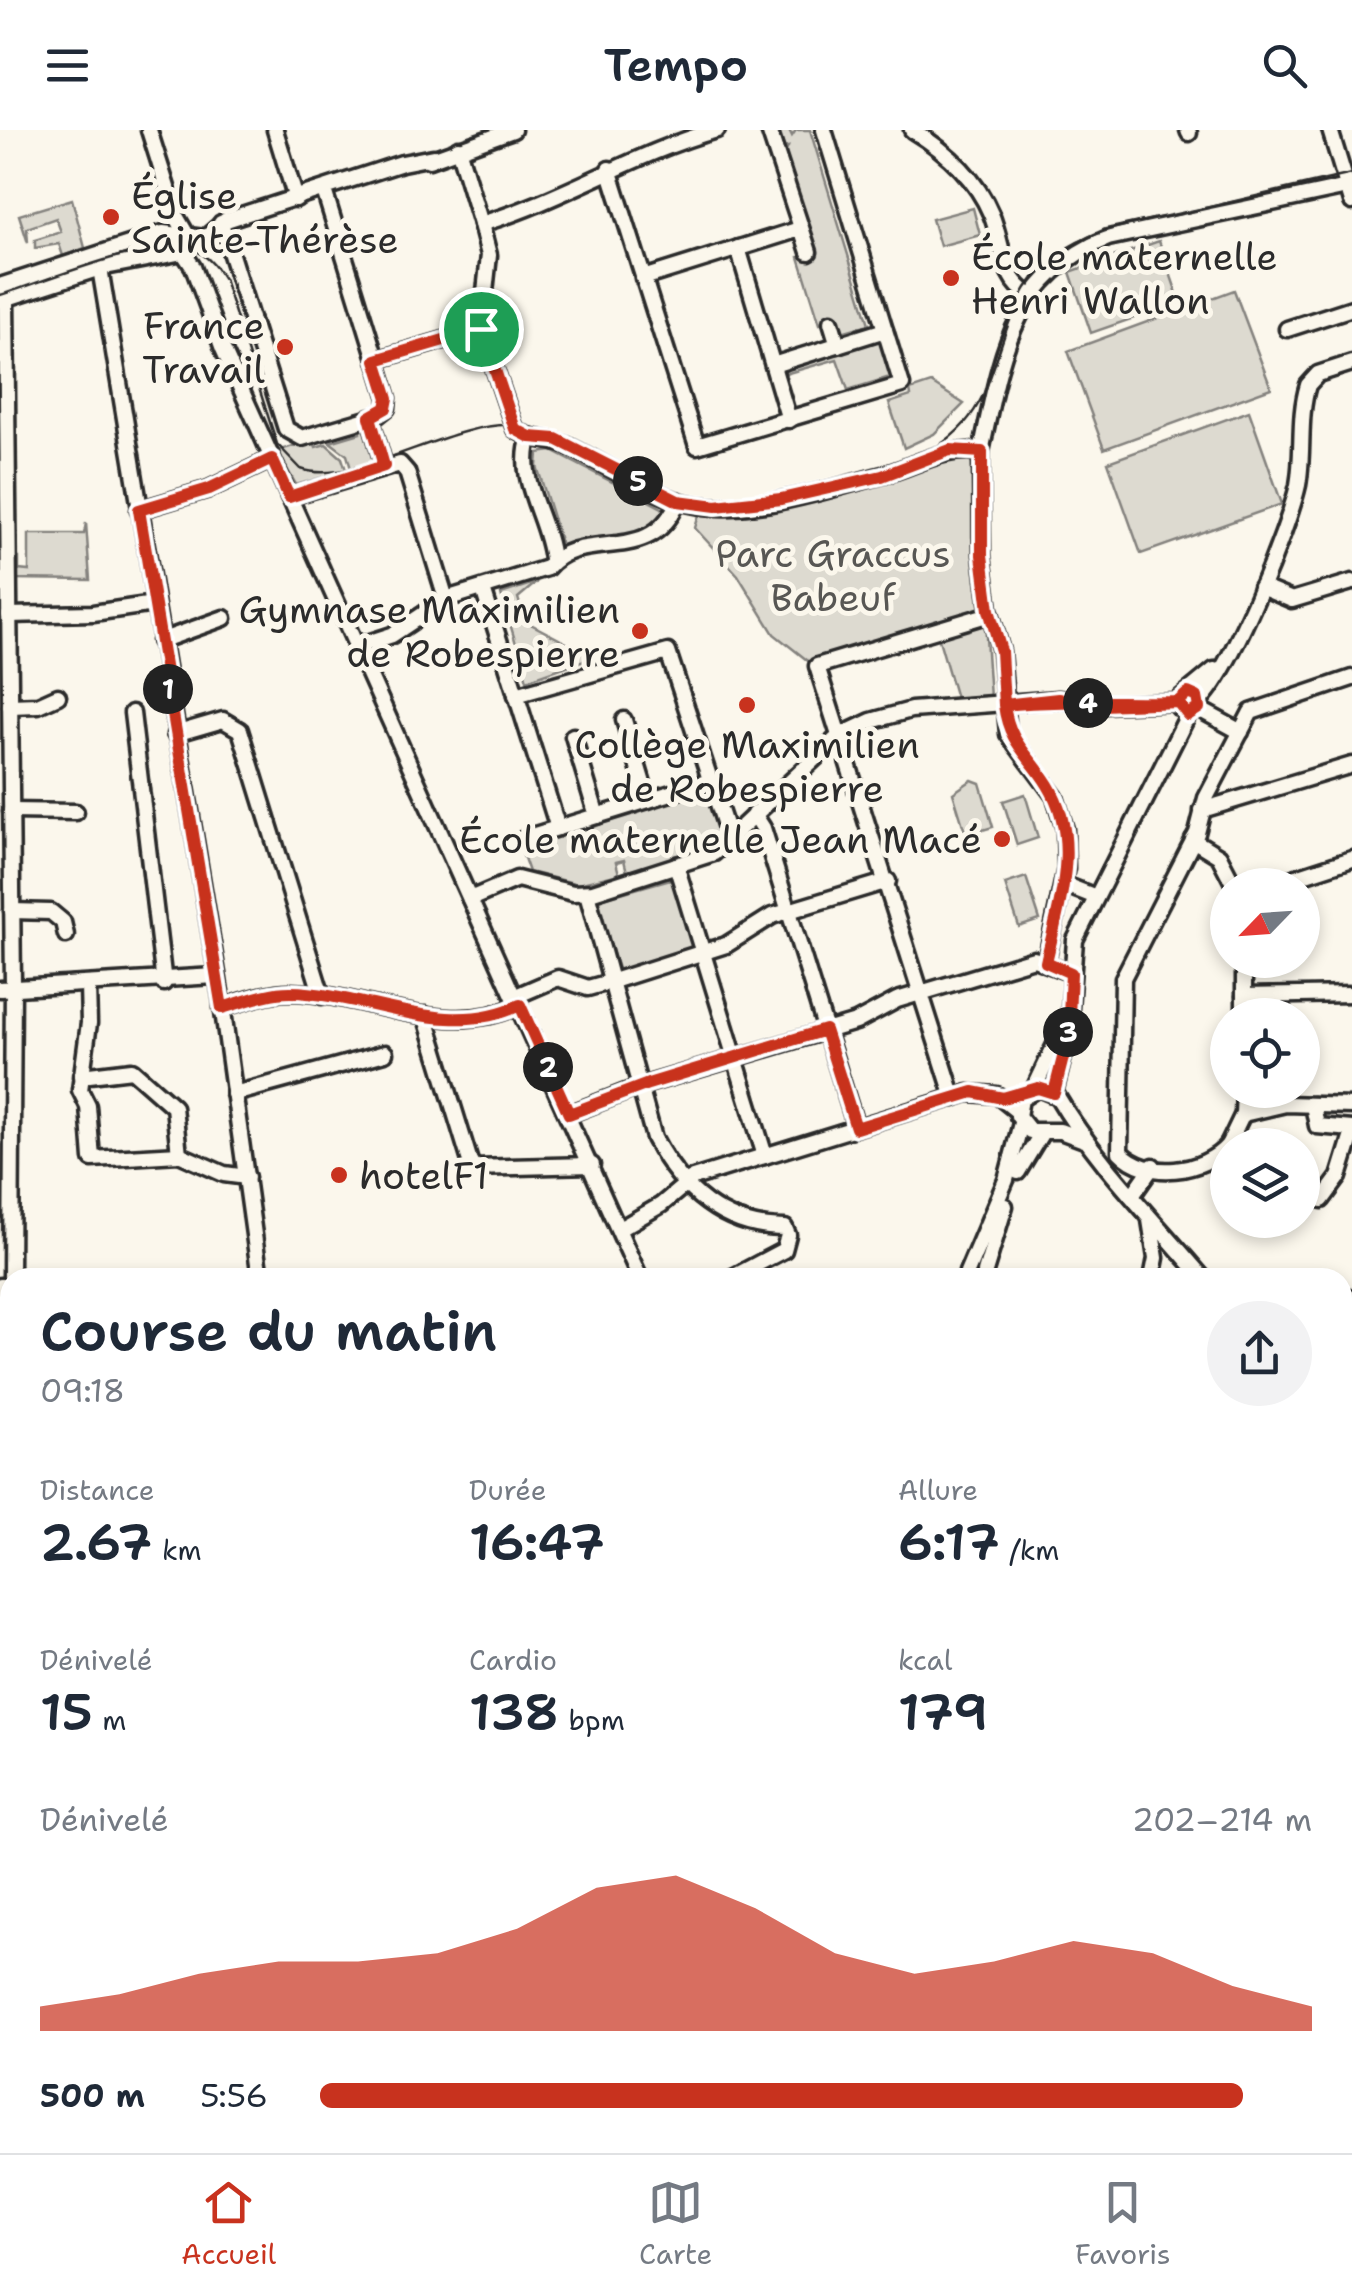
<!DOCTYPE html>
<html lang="fr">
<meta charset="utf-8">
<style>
body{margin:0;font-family:"Shantell Sans",sans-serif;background:#f2f2f3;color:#1f2937;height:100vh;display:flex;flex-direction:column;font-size:38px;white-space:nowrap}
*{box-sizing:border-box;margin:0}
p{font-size:32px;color:#747a83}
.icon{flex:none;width:55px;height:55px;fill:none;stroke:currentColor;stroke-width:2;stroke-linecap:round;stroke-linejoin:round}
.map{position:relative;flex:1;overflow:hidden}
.drawer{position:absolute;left:0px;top:1138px;width:1352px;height:888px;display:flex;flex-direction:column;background:#fff;border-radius:30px 30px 0 0;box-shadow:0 5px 15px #0003}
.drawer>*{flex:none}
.needle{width:65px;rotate:245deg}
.controls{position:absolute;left:1210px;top:738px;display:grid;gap:20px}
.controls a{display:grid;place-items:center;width:110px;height:110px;border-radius:50%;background:#fff;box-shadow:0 5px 15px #0003;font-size:50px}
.pin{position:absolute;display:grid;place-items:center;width:85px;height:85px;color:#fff;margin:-42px;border:5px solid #fff;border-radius:50%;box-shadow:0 2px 10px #0007}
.km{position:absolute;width:50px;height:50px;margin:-25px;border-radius:50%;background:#222;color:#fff;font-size:28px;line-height:50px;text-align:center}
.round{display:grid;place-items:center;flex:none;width:105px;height:105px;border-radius:52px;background:#f2f2f3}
.headline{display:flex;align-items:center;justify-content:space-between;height:170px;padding:0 40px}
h1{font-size:55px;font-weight:600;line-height:75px}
.stats{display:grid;grid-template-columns:repeat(3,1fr);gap:15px;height:170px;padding:10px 40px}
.stats div{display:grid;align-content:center}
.stats b{font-size:50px;font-weight:600}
.stats small{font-size:28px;font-weight:400}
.stats p{font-size:28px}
.chart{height:280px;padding:20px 40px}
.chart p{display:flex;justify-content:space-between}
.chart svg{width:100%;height:180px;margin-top:10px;fill:#c8321e;opacity:.7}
ul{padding:0 40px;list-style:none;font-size:32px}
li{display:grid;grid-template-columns:160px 120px 1fr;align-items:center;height:75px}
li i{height:25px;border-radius:12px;background:#c8321e}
header{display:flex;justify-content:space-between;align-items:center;height:130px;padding:0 40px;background:#fff;font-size:45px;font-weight:600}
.tabs{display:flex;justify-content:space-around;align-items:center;height:140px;border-top:2px solid #e0e1e3;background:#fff;font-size:28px;color:#747a83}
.tabs a{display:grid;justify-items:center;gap:5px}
.tabs .on{color:#c8321e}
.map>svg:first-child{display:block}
.green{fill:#dddad0;stroke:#84827e;stroke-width:2.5}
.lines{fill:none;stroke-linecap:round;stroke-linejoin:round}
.minor-casing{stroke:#2b2b2b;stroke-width:21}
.major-casing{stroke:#2b2b2b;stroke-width:25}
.minor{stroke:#fbf7ec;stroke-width:14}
.major{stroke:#fbf7ec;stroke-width:18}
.tram{stroke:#2b2b2b;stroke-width:2.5}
.route-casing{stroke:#fff;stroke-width:20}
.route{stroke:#c8321e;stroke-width:12}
.poi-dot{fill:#c8321e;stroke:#fbf7ec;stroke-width:4}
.labels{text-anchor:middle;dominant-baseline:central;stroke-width:10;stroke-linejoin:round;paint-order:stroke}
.poi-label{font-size:38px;fill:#2b2b2b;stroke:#fbf7ec;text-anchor:start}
.park-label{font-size:38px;fill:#585754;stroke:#fbf7ec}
</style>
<header><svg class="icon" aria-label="menu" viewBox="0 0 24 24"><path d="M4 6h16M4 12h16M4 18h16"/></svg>Tempo<svg class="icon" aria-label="search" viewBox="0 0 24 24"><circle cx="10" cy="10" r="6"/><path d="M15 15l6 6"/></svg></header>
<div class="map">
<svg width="1352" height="2023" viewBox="0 0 1352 2023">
<rect width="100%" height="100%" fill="#fbf7ec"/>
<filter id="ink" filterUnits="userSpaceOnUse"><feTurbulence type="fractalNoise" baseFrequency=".01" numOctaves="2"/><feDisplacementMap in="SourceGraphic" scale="20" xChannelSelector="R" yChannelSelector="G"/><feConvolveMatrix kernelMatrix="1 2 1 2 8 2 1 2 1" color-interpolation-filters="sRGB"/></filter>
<g filter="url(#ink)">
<g class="green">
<path d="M773,0h16l3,6 4,-6h14l59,194 -34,10 -4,-13 -11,3 -21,-67 15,-6 -29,-97 3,-7 -9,2z"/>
<path d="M72,69l13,49 -22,8 -4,-12 -24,4v-8l26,-8 -5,-14 -29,10 1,15 -9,-28z"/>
<path d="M973,78l7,27 -40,11 -8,-27z"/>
<path d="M1159,111l21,61 -89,31 -21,-61z"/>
<path d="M1234,160l37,98 -167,61 -36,-98z"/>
<path d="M880,208l14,46 -7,-6 -39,12 -11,-31 -52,15 -3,-7z"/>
<path d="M931,253l33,21 -30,30 -30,14 -15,-45 22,-7 -1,-6z"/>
<path d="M1249,281l33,93 -141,50 -33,-92z"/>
<path d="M364,295l13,36 -25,11 -5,-17 -17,-13 30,-9 -1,-7z"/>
<path d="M313,310l3,7 10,-3 16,14 5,15 -49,15 -21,-37z"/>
<path d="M552,321l114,59 -8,16 -36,13 -59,11 -26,-84 1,-13z"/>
<path d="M949,327l19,1 4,5v74l10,74 -170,53 -38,-30 -36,-59 -43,-47 5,-16c87,-7 168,-21 249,-55z"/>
<path d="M86,393l4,57 -77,-1v-21h6v12l10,1v-37h55z"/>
<path d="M537,452l-19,16 7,23 68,36 -66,23 -26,-86z"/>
<path d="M985,492l5,76h-34l-18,-62z"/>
<path d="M972,650l8,3 13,44 -27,8 -13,-42z"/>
<path d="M697,659l10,4 11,39 -10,14 -81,26 -3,-12 -8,2 3,12 -41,10 -49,-12 -10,-28z"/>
<path d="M1025,664l13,44 -21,7 -14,-44z"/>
<path d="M1026,747l14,43 -21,7 -14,-43z"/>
<path d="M674,748l19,70 -74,24 -23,-72z"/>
<path d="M0,1187h10v256l-10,-2z"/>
</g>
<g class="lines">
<defs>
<g id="minor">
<path d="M149,0l27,86 10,17 -3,19 10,15 30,82 417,929"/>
<path d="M275,0l21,69"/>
<path d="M717,0c-83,23 -154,70 -236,94l8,31 -8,74 34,100c17,13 39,9 57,19 34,17 68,39 103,52 62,21 143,-8 204,-24 37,-9 63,-30 102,-24 20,-93 29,-174 127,-214l244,-52"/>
<path d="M769,0l40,122"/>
<path d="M824,0l61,200"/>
<path d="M912,0c33,20 64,48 79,84 13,31 9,64 40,82"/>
<path d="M1188,0l1,3"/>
<path d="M1330,0l22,72"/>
<path d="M458,18l23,76"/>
<path d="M429,30l84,-30"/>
<path d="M609,39l88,277 205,-61 -17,-55 -112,35"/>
<path d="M221,93l65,206 16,9 75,-22 10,-8 1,-10 -64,-208"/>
<path d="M738,118l51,172"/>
<path d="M100,138l121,729 39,281"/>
<path d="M643,148l157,-49"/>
<path d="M0,156l163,-53 42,5 21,-18 176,-57 31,-6"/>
<path d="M6,168l7,687 -2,292"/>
<path d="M1,170l99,-32 83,-16"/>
<path d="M831,192l7,23"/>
<path d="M1287,199l65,-21"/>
<path d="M376,230l105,-31"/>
<path d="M370,287l14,49"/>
<path d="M530,307c-15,42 18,81 22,123"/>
<path d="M981,322l1,103 7,54 12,42 7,83 47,63 10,32 1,39 -20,94"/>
<path d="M289,367l111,-33 7,8 39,127"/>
<path d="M139,380l70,-21 63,-30"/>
<path d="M1261,457l31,13 60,-18"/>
<path d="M483,459l75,239"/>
<path d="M9,485l84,-2 61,-9"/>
<path d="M160,511l64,-23"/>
<path d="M355,517l37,-12 54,-36 101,-31c36,-43 103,2 131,-67"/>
<path d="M516,565l152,-43 62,188"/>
<path d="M1199,571c32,-30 89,-171 99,-216 6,-33 0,-68 10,-100l10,-11 34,-11"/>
<path d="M10,576l28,-1 20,-9"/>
<path d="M1178,577l2,-9 34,-28"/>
<path d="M1199,579l42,23"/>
<path d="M132,583l32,270"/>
<path d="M624,590l24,80"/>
<path d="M175,604l48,-14 17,10 82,266"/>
<path d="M573,606l24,80"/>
<path d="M1202,680l150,-45"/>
<path d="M11,681l65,1"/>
<path d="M754,684l9,14 93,299"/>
<path d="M525,708l185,-57"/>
<path d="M1193,710l26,16 15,29"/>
<path d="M676,735l89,291"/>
<path d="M1063,754l33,13"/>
<path d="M1272,755l80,-26"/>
<path d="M587,763l67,245c28,53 70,90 131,90l3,7 -4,15 -53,28"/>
<path d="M470,769l47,-20 56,14 20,-1 121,-39 125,-117 32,-15 40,-11 147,-11 45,6 75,-3"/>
<path d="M12,781l39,1 12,10 3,13"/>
<path d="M88,856l1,37 -9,67 8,16 4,53 87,-5 45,20 23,3"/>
<path d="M0,859l215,-13"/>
<path d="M516,866l42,-18 30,10 25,-7 113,-36 46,-29 116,-35"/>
<path d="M1244,866l108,-2"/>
<path d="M222,878c22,-7 45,-16 68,-16 77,1 155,49 229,13"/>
<path d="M425,885l47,153 120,-3"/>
<path d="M1244,885v-55"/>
<path d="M81,946l51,-6 42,37 5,47"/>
<path d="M1034,959l27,-57"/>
<path d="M1054,963l14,-56 7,-97 113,-225"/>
<path d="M234,964l151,-41"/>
<path d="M954,968l-137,-432 173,-52"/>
<path d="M1313,975l4,21 35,3"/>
<path d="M569,984l72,-28 215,-64 41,-22 137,-41 37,14"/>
<path d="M1243,984l43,-10 66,2"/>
<path d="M1084,1010l-24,-9h-30l-12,-15 3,-17 17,-11 19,8c38,65 96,123 146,182"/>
<path d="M1228,1015c-24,28 -81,36 -108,7l3,-174 74,-145 9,-35 45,-86 101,-34"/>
<path d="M1228,1015l15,-31 1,-24"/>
<path d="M1018,1042l23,-38"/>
<path d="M1132,1066l21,-30"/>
<path d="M1322,1070l17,-23 13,-42"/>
<path d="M1150,1090l6,38 -4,20"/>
<path d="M621,1098l40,-23 32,-27 275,-85 29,2 20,16"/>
<path d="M967,1142l39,-92 15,-57"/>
<path d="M985,1142l20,-66"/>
<path d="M1342,1278l10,-12"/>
<path d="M0,1541l10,1"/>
<path d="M1342,1676l10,6"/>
<path d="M1342,1747l10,5"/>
<path d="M1342,1804h10"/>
<path d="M0,1884h10"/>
<path d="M1346,1937l6,21"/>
<path d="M1342,1991l10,-3"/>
<path d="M77,2015v8"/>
<path d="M164,2015v8"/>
<path d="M265,2015l1,8"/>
<path d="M677,2015l1,8"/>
<path d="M1176,2015l1,8"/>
<path d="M1233,2015l8,8 25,-8"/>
<path d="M792,2018l16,-3"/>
<path d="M328,2023l11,-8"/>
<path d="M479,2023l6,-8"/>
<path d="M593,2023l5,-8"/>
<path d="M1104,2023l24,-8"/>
</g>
<g id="major">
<path d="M0,1158h10"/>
<path d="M1342,1171l10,-1"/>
</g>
</defs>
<use href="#minor" class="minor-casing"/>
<use href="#major" class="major-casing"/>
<use href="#minor" class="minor"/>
<use href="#major" class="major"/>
<path class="tram" d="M0,165c40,-12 154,-59 190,-47 16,5 26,18 34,31l53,165 24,25c53,19 149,-48 212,-44 77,4 135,77 212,74 40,-2 180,-34 213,-53 19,-12 35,-30 45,-51 22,-49 25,-102 71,-138 38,-30 90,-35 135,-45 55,-13 109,-26 163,-38"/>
</g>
</g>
<g class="lines" filter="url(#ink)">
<defs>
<path id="route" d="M481,199l-105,31 12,38 -2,10 -16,9 14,49 -95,31 -17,-38 -63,30 -70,21 83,498c22,-6 45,-16 68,-16 77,1 155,49 230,13l49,109 79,-30 177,-54 31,98 117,-36 30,6 35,-10 16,5 14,-55 3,-65 -25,-11c13,-58 36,-122 2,-177 -19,-31 -39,-41 -44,-80l54,-6 44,6 76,-3 10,-9 9,4 2,11 -11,7 -10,-13c-58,1 -116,-3 -174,3l-3,-54 -12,-41 -7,-55v-103l-32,-2 -68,26 -101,23 -65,7 -38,-5 -122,-62 -26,-2 -15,-8 -34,-100"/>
</defs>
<use href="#route" class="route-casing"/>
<use href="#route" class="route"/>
</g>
<g class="poi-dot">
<circle cx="111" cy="87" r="10"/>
<circle cx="951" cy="148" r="10"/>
<circle cx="285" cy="217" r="10"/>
<circle cx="640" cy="501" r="10"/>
<circle cx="747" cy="575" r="10"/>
<circle cx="1002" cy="709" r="10"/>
<circle cx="339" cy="1045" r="10"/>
</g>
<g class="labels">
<g class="poi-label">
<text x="131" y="65">Église<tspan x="131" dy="44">Sainte-Thérèse</tspan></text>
<text x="971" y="126">École maternelle<tspan x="971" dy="44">Henri Wallon</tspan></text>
<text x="265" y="195" text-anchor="end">France<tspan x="265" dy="44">Travail</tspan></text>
<text x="620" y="479" text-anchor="end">Gymnase Maximilien<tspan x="620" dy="44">de Robespierre</tspan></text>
<text x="747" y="614" text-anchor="middle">Collège Maximilien<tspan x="747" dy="44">de Robespierre</tspan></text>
<text x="982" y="709" text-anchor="end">École maternelle Jean Macé</text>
<text x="359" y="1045">hotelF1</text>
</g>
<g class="park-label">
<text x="833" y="423">Parc Graccus<tspan x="833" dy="44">Babeuf</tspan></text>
</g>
</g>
</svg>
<div class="controls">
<a><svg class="needle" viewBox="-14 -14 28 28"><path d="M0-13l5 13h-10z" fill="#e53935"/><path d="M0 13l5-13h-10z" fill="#747a83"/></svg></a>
<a><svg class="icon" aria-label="locate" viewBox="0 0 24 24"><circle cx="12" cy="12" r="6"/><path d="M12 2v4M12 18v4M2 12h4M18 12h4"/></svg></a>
<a><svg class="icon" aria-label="layers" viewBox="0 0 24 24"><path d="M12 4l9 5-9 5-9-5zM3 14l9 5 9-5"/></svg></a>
</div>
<div class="pin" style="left:481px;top:199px;background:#1e9e55"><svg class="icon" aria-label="arrive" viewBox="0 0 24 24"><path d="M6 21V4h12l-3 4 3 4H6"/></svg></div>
<b class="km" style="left:168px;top:559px">1</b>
<b class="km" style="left:548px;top:937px">2</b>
<b class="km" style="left:1068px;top:902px">3</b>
<b class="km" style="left:1088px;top:573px">4</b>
<b class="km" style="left:638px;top:351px">5</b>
<section class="drawer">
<div class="headline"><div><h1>Course du matin</h1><p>09:18</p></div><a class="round"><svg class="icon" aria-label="share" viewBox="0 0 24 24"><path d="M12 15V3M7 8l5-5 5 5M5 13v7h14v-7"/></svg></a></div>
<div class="stats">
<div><p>Distance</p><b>2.67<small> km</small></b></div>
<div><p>Durée</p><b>16:47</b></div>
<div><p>Allure</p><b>6:17<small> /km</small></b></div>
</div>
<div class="stats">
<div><p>Dénivelé</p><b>15<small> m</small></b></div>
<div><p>Cardio</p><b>138<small> bpm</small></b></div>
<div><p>kcal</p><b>179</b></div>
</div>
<div class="chart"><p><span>Dénivelé</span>202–214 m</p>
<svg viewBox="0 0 160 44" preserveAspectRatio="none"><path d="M0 44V38L10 35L20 30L30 27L40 27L50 25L60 19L70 9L80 6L90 14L100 25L110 30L120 27L130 22L140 25L150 33L160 38V44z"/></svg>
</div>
<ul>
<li><b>500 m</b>5:56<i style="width:93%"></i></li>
</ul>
</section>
</div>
<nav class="tabs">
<a class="on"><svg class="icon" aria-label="home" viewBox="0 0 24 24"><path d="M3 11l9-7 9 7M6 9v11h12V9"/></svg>Accueil</a>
<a><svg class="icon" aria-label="map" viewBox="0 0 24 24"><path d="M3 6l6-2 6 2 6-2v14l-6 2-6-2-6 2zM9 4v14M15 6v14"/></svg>Carte</a>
<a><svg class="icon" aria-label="saved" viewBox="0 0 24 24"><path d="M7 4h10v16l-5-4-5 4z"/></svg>Favoris</a>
</nav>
